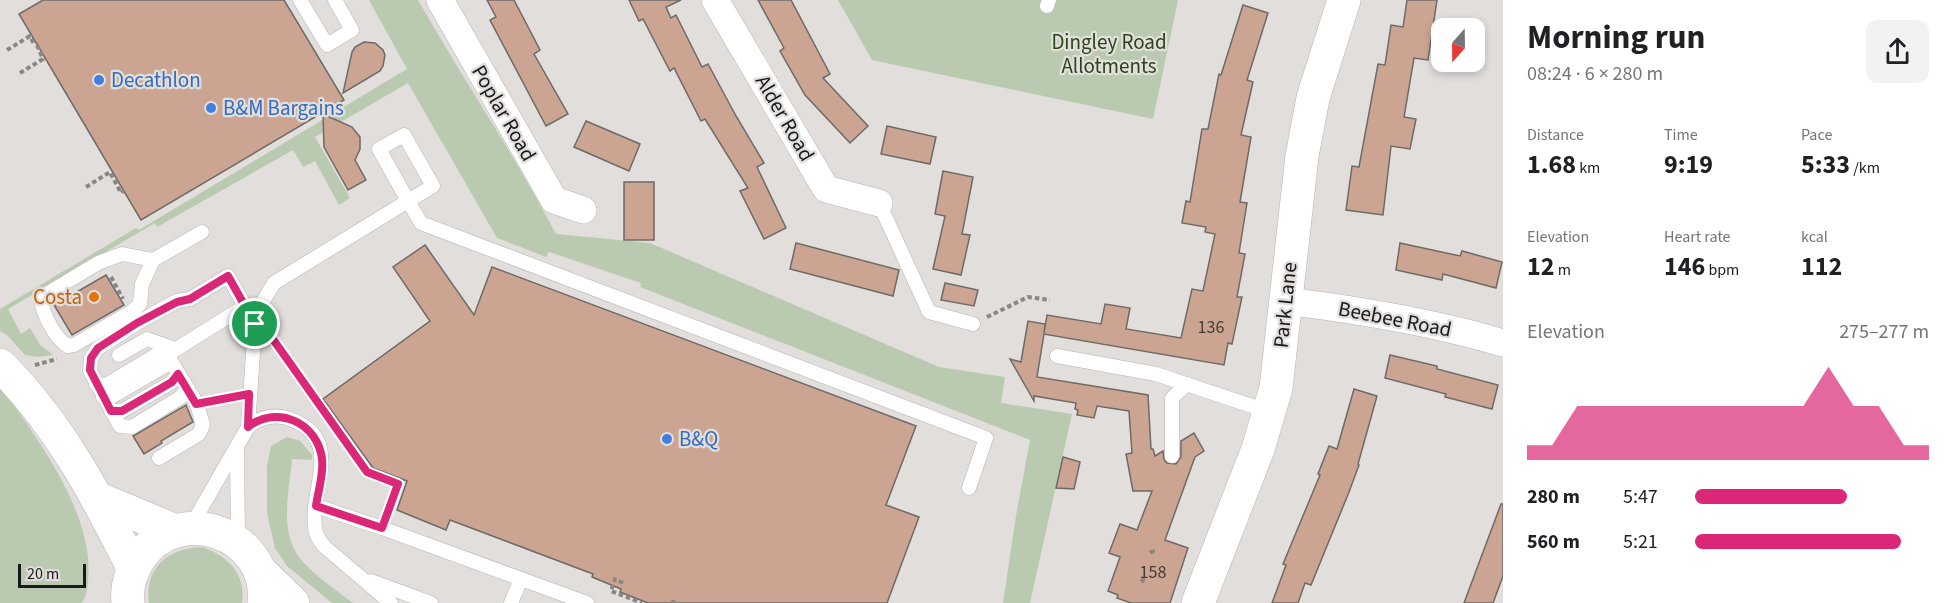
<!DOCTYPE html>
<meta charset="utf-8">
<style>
body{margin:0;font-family:"Source Sans 3",sans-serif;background:#f2f2f2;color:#202124;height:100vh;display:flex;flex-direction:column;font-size:22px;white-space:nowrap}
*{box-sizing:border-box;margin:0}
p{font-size:20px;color:#757577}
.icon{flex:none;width:33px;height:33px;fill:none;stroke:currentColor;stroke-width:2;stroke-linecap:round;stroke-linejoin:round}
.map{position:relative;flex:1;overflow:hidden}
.panel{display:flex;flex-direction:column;background:#fff;width:450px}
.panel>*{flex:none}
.needle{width:39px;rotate:200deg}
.controls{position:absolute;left:1431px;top:18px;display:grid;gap:12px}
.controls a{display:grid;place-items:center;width:54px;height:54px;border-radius:12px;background:#fff;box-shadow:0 3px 9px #0003;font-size:30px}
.scale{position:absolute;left:18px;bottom:15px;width:68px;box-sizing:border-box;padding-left:6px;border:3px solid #1a1919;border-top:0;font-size:16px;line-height:21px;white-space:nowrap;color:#1a1919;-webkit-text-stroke:4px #e1dedc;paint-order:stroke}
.pin{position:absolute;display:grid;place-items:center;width:51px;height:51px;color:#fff;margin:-26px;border:3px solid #fff;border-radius:50%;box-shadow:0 2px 6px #0007}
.round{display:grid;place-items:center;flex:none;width:63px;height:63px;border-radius:12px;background:#f2f2f2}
.overview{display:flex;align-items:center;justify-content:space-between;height:102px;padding:0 24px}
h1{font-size:33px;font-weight:700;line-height:45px}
.figures{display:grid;grid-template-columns:repeat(3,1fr);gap:9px;height:102px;padding:6px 24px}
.figures div{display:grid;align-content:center}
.figures b{font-size:26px;font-weight:700}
.figures small{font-size:16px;font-weight:400}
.figures p{font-size:16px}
.chart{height:168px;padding:12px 24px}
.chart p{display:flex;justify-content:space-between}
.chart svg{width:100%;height:108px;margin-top:6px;fill:#db2777;opacity:.7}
ul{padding:0 24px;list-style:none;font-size:20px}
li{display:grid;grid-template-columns:96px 72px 1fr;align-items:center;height:45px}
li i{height:15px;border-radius:8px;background:#db2777}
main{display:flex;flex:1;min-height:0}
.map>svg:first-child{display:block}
.green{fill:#bacab1}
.building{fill:#cca592;stroke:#6d6a68;stroke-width:1.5}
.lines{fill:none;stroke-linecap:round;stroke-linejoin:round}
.service-casing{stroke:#b8b4b3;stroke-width:15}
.minor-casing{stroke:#b8b4b3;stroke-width:28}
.tertiary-casing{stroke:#b8b4b3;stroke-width:34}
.secondary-casing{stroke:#b8b4b3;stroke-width:34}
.path{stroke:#898685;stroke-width:4;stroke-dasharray:4.5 3;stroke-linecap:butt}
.service{stroke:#fff;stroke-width:14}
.minor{stroke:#fff;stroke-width:27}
.tertiary{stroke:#fff;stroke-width:33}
.secondary{stroke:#fff;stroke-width:33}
.route-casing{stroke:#fff;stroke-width:12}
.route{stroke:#db2777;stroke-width:8}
.shop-dot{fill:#3f7fe0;stroke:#e1dedc;stroke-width:2}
.food-dot{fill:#e8710a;stroke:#e1dedc;stroke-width:2}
.labels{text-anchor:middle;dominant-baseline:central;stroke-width:4.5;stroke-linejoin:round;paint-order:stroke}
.number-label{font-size:18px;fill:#463c37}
.park-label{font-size:21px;fill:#294715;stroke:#e1dedc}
.shop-label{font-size:21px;fill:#366cbe;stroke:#e1dedc;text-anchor:start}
.street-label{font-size:21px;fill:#1a1919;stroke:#e1dedc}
.food-label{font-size:21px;fill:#c56008;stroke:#e1dedc;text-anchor:end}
</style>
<main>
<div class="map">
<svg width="1503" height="603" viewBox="0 0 1503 603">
<rect width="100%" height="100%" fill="#e1dedc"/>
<g class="green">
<path d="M369,0h49c45,79 96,154 138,234l94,9 289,124 66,10 -4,26 71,11 -42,189h-27l13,-87 14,-76 -390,-153 1,-4 -92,-31 -3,5 -49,-19 -89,-155 -93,54 35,61 -11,7 -24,-44 -12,6 -10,-17 -136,77 -2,-4 -147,86 13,25 9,-6 10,17 13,10 -15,2 -13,-2 -17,-19 -8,-5v-22l136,-81 3,2 268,-161z"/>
<path d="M838,0h340l-25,119 -281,-59z"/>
<path d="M0,386c37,52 95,128 88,195 -1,9 -1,15 -7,22h-81z"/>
<path d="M287,437l13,4 12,14v5l-20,-1c-3,35 -15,78 14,106 14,14 31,26 47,38h-21l-45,-37 -12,-18 -8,-35v-47l4,-20z"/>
<path d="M202,547c26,9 44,27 40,56h-93c-5,-36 20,-55 53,-56z"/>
</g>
<g class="building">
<path d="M43,0h241l60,100 -203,120 -122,-206z"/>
<path d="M487,0h27l26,50 -6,4 34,60 -22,12 -56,-106 6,-3z"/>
<path d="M629,0h52l-15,7 5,11 5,-3 26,52 6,-3 28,52 28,47 -7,4 29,61 -22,11 -24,-48 8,-3 -43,-69 -4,2 -27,-53 -4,3 -27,-52 -4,2z"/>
<path d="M758,0h33l39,74 -7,4 45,48 -18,17 -45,-48 -25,-44 4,-3z"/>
<path d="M1407,0h30l-9,60 -14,-2 -10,59 12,2 -6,30 -19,-3 -8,69 -37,-5 6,-44 7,1 19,-103 7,1 6,-40 12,2z"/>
<path d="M1243,5l25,8 -21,67 6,2 -12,53 10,2 -11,65 7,1 -8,50 6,1 -8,43h5l-10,47 -4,-1 -4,22 -180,-31 -7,43 111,18 3,54h2l2,7 8,-5 1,9 3,3 9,1 5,-7v-16l13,-8 10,18 -9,6 -30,83 23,8 -18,55h-39l-14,-5 1,-3 -10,-4 12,-34 -11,-4 11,-29 17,6 15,-39h-19l-7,-37 6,-1 -3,-42 -32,-5 -3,12 -17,-3 1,-5 -3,-1 1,-6 -42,-7v5l-24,-42 11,3 7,-41 17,3 -1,9 3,-18 54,9 4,-20 25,4 -4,21 55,9 11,-49 11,2 12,-57 -10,-2 1,-5 -24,-4 4,-22 4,1 12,-73h6l11,-55 2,1z"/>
<path d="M364,42l11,1 8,7 2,5 -2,11 -3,5 -37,22 9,-41 3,-5z"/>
<path d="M323,114l29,13 8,10v12l-5,11 11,20 -18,10 -24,-43z"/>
<path d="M586,121l54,23 -11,27 -55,-24z"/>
<path d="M887,126l49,11 -6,27 -49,-10z"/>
<path d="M943,171l30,6 -11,57 8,1 -9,40 -28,-6 12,-53 -10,-2z"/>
<rect x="624" y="182" width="30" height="58"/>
<path d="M796,243l103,27 -6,26 -103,-27z"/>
<path d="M1400,243l60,13 2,-5 40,11 -6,26 -53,-14 -1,6 -46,-10z"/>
<path d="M425,245l49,70 18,-48 424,159 -30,79 33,12 -32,86h-239l-28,-11 1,-3 -29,-12 1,-3 -143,-54 -4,10 -49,-20 10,-29 -34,-13 -50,-69 107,-78 -37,-54z"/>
<path d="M106,275l18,30 -52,30 -18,-30z"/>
<path d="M945,283l33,7 -4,16 -33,-6z"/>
<path d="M1390,355l47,11v3l61,16 -6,24 -47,-12 1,-3 -61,-16z"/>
<path d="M1354,389l23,7 -19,68 1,1 -10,27 -38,93 -6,-2 -7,20h-26l14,-38 -3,-1 37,-89 -2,-1 11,-28 8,3z"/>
<path d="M186,405l7,17 -32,19 1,2 -18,11 -11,-18z"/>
<path d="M1063,457l17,5 -6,27 -18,-1z"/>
<path d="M1501,504h2v72l-10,27h-29z"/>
</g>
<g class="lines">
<defs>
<g id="service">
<path d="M300,0l27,45 25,-15 -17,-30"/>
<path d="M1047,6l2,-6"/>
<path d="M404,135l29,51 -25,15 -29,-52z"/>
<path d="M879,203l50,109 44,12"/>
<path d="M153,260l-31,-6 -24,9 -53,32 -4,5c2,14 14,39 27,46l6,-1 57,-33 9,-8 2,-20 11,-24 49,-28"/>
<path d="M119,355l28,-16 28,10"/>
<path d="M1057,356l99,18 114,38"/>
<path d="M96,384l10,1 50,-30 14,-2"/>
<path d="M187,389l-6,8 -49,30 -12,-1 -30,-55 1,-13 7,-10 39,-25 40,-22 13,-2 38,-23 27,48"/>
<path d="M103,397l10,-1 50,-29 6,-9"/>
<path d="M111,411h11l50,-29 6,-8"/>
<path d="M248,427l7,-103 4,-16 15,-25 134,-82 13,22 565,215 -17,50"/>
<path d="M237,450l1,92"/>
<path d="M1172,456v-58l15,-14"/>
<path d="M159,458l40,-24 4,-9 -6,-21 -28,-46 1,-5 75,-47"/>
<path d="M316,506l66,22 205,75"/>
<path d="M191,526l57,-99c12,-10 24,-13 39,-9 62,20 19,74 29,115 2,6 6,11 10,15l65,55"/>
<path d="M371,581l60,22"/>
<path d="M511,603l10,-24"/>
</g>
<g id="minor">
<path d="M440,0l114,200 29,10"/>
<path d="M715,0l111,189 53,14"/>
<path d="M1286,301c73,9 147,21 217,42"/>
</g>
<g id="tertiary">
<path d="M0,365c58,58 97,130 133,203"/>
<path d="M99,499l77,32"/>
<path d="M260,571l33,32"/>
<path d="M128,603c-2,-16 3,-31 11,-44 38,-59 132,-26 125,44"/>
</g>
<path id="secondary" d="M1198,603l60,-154 18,-61 26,-232 11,-58 31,-98"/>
</defs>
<use href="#service" class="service-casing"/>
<use href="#minor" class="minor-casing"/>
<use href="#tertiary" class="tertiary-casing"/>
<use href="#secondary" class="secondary-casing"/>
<g class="path">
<path d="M7,50l23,-14 4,8"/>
<path d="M20,73l23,-14 -7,-16"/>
<path d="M86,187l24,-15 11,21 2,-2"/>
<path d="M111,277l12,22"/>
<path d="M987,317l41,-20 22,3"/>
<path d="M271,337l96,135 31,12 -10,30"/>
<path d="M35,365l22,-6"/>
<path d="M212,400l22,-4"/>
<path d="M1150,553l3,-2 -1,-1"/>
<path d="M1141,582l2,-2 -1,-2"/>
<path d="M623,583l-8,-4 -4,12 31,12"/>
<path d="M671,601l5,2"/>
</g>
<use href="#service" class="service"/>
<use href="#minor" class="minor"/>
<use href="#tertiary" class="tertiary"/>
<use href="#secondary" class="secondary"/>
</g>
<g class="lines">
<defs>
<path id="route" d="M228,276l27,48 15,11 97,137 31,12 -16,44 -66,-22c2,-15 8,-32 6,-47 -4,-36 -45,-55 -74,-32l1,-33 -53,10 -18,-30 -6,8 -50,29h-11l-21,-41 1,-12 7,-10 39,-25 40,-21 13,-3z"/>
</defs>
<use href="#route" class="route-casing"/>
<use href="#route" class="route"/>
</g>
<g class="shop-dot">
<circle cx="99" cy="80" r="6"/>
<circle cx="211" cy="108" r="6"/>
<circle cx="667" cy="439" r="6"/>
</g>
<circle class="food-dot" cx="94" cy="297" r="6"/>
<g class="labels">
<g class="number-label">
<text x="1211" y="327">136</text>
<text x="1153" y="572">158</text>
</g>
<g class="park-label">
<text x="1109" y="42">Dingley Road<tspan x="1109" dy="24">Allotments</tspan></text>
</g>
<g class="shop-label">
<text x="111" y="80">Decathlon</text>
<text x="223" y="108">B&amp;M Bargains</text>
<text x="679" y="439">B&amp;Q</text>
</g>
<g class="street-label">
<text transform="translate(504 113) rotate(60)">Poplar Road</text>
<text transform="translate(785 118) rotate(60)">Alder Road</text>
<text transform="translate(1285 305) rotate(-84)">Park Lane</text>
<text transform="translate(1395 319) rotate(11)">Beebee Road</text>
</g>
<g class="food-label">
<text x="82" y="297">Costa</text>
</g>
</g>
</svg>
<div class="controls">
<a><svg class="needle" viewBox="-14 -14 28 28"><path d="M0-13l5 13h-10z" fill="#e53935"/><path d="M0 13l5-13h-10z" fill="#757577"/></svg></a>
</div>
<div class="scale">20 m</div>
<div class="pin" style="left:255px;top:324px;background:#1e9e55"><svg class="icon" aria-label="arrive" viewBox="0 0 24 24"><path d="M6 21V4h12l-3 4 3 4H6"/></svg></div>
</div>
<section class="panel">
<div class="overview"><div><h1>Morning run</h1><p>08:24 · 6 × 280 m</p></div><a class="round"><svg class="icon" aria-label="share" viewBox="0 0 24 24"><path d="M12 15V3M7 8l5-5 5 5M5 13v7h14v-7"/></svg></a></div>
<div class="figures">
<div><p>Distance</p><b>1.68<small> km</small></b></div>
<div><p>Time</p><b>9:19</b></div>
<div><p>Pace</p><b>5:33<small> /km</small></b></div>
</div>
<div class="figures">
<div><p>Elevation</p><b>12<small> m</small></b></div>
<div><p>Heart rate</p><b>146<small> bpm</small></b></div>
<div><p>kcal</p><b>112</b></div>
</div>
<div class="chart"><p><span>Elevation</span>275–277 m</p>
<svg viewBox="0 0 160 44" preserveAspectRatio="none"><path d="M0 44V38L10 38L20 22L30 22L40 22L50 22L60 22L70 22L80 22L90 22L100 22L110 22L120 6L130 22L140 22L150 38L160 38V44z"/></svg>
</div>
<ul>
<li><b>280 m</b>5:47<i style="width:65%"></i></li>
<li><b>560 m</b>5:21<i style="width:88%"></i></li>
</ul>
</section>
</main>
